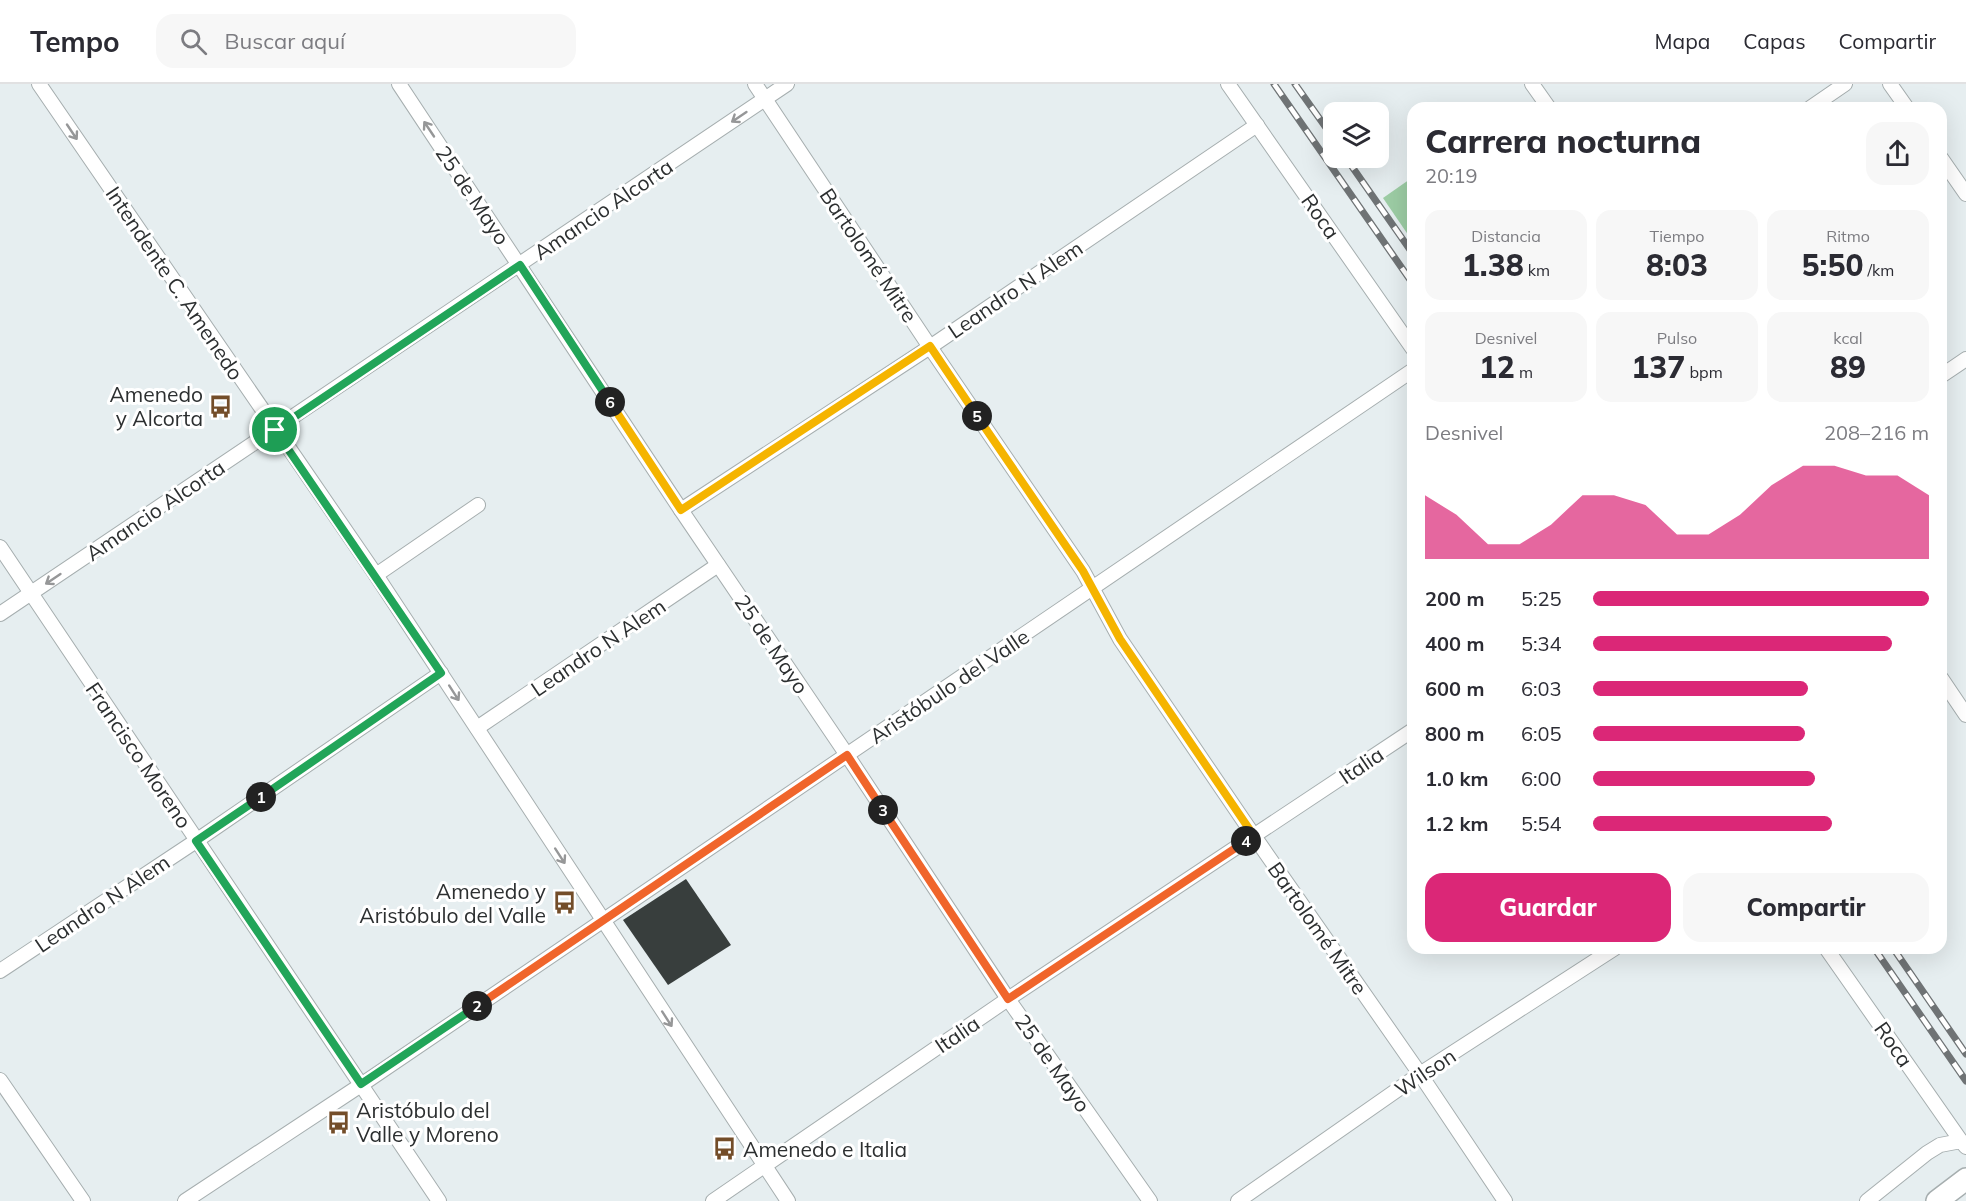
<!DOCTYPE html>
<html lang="es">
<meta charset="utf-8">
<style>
body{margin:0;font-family:Mulish,sans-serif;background:#f7f7f7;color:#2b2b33;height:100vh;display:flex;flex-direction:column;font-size:22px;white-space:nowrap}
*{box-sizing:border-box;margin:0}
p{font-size:20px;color:#7c7c81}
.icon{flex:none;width:33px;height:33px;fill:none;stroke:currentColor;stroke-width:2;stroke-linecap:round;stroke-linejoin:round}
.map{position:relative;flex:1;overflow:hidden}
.side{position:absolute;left:1407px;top:18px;width:540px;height:852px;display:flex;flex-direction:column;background:#fff;border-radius:18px;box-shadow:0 6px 24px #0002}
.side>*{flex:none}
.buttons{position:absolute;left:1323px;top:18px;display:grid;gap:12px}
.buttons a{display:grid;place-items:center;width:66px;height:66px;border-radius:12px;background:#fff;box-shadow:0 6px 24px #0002;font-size:30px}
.pin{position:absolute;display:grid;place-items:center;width:51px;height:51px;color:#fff;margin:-26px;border:3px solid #fff;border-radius:50%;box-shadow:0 2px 6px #0007}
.km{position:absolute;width:30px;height:30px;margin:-15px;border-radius:50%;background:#222;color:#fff;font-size:16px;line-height:30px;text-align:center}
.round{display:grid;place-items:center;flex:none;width:63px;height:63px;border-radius:18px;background:#f7f7f7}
.summary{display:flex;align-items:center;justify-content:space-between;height:102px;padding:0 18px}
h1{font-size:33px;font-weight:800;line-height:45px}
.metrics{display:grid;grid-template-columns:repeat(3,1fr);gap:9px;height:102px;padding:6px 18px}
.metrics div{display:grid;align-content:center;border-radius:15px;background:#f7f7f7;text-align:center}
.metrics b{font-size:30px;font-weight:800}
.metrics small{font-size:16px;font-weight:400}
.metrics p{font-size:16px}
.chart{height:168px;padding:12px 18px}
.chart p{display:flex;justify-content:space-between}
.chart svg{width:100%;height:108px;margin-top:6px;fill:#db2777;opacity:.7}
.button{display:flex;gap:12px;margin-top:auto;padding:12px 18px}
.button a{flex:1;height:69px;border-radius:18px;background:#db2777;color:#fff;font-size:24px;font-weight:800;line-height:69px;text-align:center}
.button a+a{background:#f7f7f7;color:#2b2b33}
ul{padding:0 18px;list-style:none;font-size:20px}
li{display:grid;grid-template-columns:96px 72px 1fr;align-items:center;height:45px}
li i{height:15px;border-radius:8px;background:#db2777}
header{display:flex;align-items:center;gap:36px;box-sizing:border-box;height:84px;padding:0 30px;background:#fff;border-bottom:2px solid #e1e1e2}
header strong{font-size:28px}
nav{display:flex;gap:33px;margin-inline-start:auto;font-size:21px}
.search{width:420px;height:54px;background:#f7f7f7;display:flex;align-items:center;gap:15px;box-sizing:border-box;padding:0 21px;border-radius:18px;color:#7c7c81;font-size:22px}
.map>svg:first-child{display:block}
.green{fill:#9ccca4}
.building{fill:#383e3d}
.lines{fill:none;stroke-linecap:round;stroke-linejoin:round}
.street-casing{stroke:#a6aeaf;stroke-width:16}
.primary-casing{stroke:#a6aeaf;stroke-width:24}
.street{stroke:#fff;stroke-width:14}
.primary{stroke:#fff;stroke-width:21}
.rail-casing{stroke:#6f7375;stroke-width:7}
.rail{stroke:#fff;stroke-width:4.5;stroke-dasharray:14;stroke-linecap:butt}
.oneway{stroke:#969798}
.split-1-casing{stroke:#fff;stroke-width:12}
.split-2-casing{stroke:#fff;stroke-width:12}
.split-3-casing{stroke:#fff;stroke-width:12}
.split-4-casing{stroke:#fff;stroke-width:12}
.split-5-casing{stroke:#fff;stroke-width:12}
.split-6-casing{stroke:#fff;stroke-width:12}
.split-7-casing{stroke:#fff;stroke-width:12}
.split-1{stroke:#22a559;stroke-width:8}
.split-2{stroke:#22a559;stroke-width:8}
.split-3{stroke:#f0652b;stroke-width:8}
.split-4{stroke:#f0652b;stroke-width:8}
.split-5{stroke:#f5b400;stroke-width:8}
.split-6{stroke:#f5b400;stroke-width:8}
.split-7{stroke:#22a559;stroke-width:8}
.labels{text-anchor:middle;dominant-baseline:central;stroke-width:6;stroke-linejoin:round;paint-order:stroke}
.street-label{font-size:21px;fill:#2c2f30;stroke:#fff}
.poi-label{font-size:21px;fill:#2c2f30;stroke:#fff;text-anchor:end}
</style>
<header>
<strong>Tempo</strong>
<div class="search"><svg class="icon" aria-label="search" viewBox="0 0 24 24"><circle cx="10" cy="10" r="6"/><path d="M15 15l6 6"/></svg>Buscar aquí</div>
<nav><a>Mapa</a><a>Capas</a><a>Compartir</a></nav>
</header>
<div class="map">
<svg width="1966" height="1117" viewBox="0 0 1966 1117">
<rect width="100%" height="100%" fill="#e6eef0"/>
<path class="green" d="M1413,93v65l-30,-44z"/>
<path class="building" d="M686,795l45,66 -63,40 -45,-65z"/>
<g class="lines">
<defs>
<g id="street">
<path d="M39,0l337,491 412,626"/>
<path d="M399,0l282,426 166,245 161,244 142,202"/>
<path d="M755,0l175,263 153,224 37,68 134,197 166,238 85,127"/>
<path d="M1228,0l185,265"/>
<path d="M1532,0l17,24"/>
<path d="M1890,0l17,24"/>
<path d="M1810,24l35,-24"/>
<path d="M1941,74l25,36"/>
<path d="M1941,292l25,-17"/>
<path d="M681,426l249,-163 327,-222"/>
<path d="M0,463l439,654"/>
<path d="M376,491l102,-70"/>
<path d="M0,530l787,-530"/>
<path d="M1941,594l25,37"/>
<path d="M477,644l241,-163"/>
<path d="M1826,864l135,193"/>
<path d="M0,887l196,-130 245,-168"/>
<path d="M0,996l83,121"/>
<path d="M185,1117l176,-116 1052,-715"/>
<path d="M713,1117l295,-202 405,-269"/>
<path d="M1238,1117l182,-127 195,-126"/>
<path d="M1867,1117l60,-48 13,-8 21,-4 5,6"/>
</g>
<path id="primary" d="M1937,1117l29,-22"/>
</defs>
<use href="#street" class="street-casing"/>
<use href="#primary" class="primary-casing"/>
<use href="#street" class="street"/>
<use href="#primary" class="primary"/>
<defs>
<g id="rail">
<path d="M1274,0l139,200"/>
<path d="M1295,0l39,55"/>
<path d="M1346,74l67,96"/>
<path d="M1874,864l92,133"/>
<path d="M1893,864l73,106"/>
</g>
</defs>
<use href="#rail" class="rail-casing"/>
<use href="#rail" class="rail"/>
</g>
<defs><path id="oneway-shaft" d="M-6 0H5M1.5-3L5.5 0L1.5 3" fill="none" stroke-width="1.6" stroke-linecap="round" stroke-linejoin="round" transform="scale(1.5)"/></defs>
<g class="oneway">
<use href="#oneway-shaft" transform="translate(739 33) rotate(146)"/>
<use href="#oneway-shaft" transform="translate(429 45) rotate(-124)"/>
<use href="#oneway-shaft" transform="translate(72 48) rotate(56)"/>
<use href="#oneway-shaft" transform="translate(53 495) rotate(146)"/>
<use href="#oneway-shaft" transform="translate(454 609) rotate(57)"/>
<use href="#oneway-shaft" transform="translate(560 772) rotate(57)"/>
<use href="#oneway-shaft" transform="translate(667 935) rotate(57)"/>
</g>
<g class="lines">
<defs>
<path id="split-1" d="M261,713l180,-124 -166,-243"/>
<path id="split-2" d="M261,713l-65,44 165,243 116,-78"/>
<path id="split-3" d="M477,922l370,-251 36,55"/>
<path id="split-4" d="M883,726l125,189 238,-158"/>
<path id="split-5" d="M977,332l106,155 37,68 134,197 -8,5"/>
<path id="split-6" d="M610,318l71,108 249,-164 47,70"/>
<path id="split-7" d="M275,346l245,-165 90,137"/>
</defs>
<use href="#split-1" class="split-1-casing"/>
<use href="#split-2" class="split-2-casing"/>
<use href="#split-3" class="split-3-casing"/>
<use href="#split-4" class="split-4-casing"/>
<use href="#split-5" class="split-5-casing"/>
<use href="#split-6" class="split-6-casing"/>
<use href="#split-7" class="split-7-casing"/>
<use href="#split-1" class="split-1"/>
<use href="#split-2" class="split-2"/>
<use href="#split-3" class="split-3"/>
<use href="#split-4" class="split-4"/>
<use href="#split-5" class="split-5"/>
<use href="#split-6" class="split-6"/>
<use href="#split-7" class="split-7"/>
</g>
<defs>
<symbol id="bus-bare" viewBox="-9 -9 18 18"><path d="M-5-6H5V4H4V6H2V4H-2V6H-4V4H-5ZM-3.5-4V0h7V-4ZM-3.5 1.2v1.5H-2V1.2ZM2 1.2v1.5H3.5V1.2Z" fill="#734d29" stroke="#fff" stroke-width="2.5" paint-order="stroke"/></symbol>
</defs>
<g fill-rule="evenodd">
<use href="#bus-bare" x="204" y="306" width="33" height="33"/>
<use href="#bus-bare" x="548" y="802" width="33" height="33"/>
<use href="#bus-bare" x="322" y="1022" width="33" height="33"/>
<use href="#bus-bare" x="708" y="1048" width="33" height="33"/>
</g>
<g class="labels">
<g class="street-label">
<text transform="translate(473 111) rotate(56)">25 de Mayo</text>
<text transform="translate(603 125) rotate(-34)">Amancio Alcorta</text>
<text transform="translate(1321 132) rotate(55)">Roca</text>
<text transform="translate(869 171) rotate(56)">Bartolomé Mitre</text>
<text transform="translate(175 199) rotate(56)">Intendente C. Amenedo</text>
<text transform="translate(1015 205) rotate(-34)">Leandro N Alem</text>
<text transform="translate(155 426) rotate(-34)">Amancio Alcorta</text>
<text transform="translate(772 560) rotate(56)">25 de Mayo</text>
<text transform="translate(598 563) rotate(-34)">Leandro N Alem</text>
<text transform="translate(949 602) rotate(-34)">Aristóbulo del Valle</text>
<text transform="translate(139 671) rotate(56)">Francisco Moreno</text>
<text transform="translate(1361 681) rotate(-34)">Italia</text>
<text transform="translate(102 819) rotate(-34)">Leandro N Alem</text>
<text transform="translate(1318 844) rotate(55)">Bartolomé Mitre</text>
<text transform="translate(957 950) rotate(-34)">Italia</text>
<text transform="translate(1894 960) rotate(55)">Roca</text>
<text transform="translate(1053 979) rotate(55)">25 de Mayo</text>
<text transform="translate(1425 988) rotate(-34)">Wilson</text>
</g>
<g class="poi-label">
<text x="203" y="310">Amenedo<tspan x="203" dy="24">y Alcorta</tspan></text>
<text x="546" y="807">Amenedo y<tspan x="546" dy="24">Aristóbulo del Valle</tspan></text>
<text x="356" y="1026" text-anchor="start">Aristóbulo del<tspan x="356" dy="24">Valle y Moreno</tspan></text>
<text x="743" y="1065" text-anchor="start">Amenedo e Italia</text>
</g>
</g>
</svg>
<div class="buttons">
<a><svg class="icon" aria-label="layers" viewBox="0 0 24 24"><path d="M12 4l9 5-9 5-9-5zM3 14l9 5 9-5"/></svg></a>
</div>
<div class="pin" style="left:275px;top:346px;background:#1e9e55"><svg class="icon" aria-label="arrive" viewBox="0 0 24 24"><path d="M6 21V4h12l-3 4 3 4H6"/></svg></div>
<b class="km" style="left:261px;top:713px">1</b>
<b class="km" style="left:477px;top:922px">2</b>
<b class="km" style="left:883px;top:726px">3</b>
<b class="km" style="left:1246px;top:757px">4</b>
<b class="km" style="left:977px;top:332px">5</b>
<b class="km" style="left:610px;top:318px">6</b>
<section class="side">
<div class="summary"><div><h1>Carrera nocturna</h1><p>20:19</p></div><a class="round"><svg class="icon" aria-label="share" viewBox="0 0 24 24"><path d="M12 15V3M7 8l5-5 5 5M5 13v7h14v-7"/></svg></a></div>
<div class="metrics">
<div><p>Distancia</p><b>1.38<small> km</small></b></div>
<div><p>Tiempo</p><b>8:03</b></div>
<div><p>Ritmo</p><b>5:50<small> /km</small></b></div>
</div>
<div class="metrics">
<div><p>Desnivel</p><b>12<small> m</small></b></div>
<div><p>Pulso</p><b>137<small> bpm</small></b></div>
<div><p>kcal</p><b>89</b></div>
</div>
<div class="chart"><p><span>Desnivel</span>208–216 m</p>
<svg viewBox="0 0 160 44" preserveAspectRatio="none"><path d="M0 44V18L10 26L20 38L30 38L40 30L50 18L60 18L70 22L80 34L90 34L100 26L110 14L120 6L130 6L140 10L150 10L160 18V44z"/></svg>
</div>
<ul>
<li><b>200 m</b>5:25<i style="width:100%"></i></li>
<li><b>400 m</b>5:34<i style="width:89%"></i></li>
<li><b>600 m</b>6:03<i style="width:64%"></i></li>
<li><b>800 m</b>6:05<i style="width:63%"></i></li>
<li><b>1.0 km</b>6:00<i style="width:66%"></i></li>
<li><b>1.2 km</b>5:54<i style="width:71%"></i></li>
</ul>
<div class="button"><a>Guardar</a><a>Compartir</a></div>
</section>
</div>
